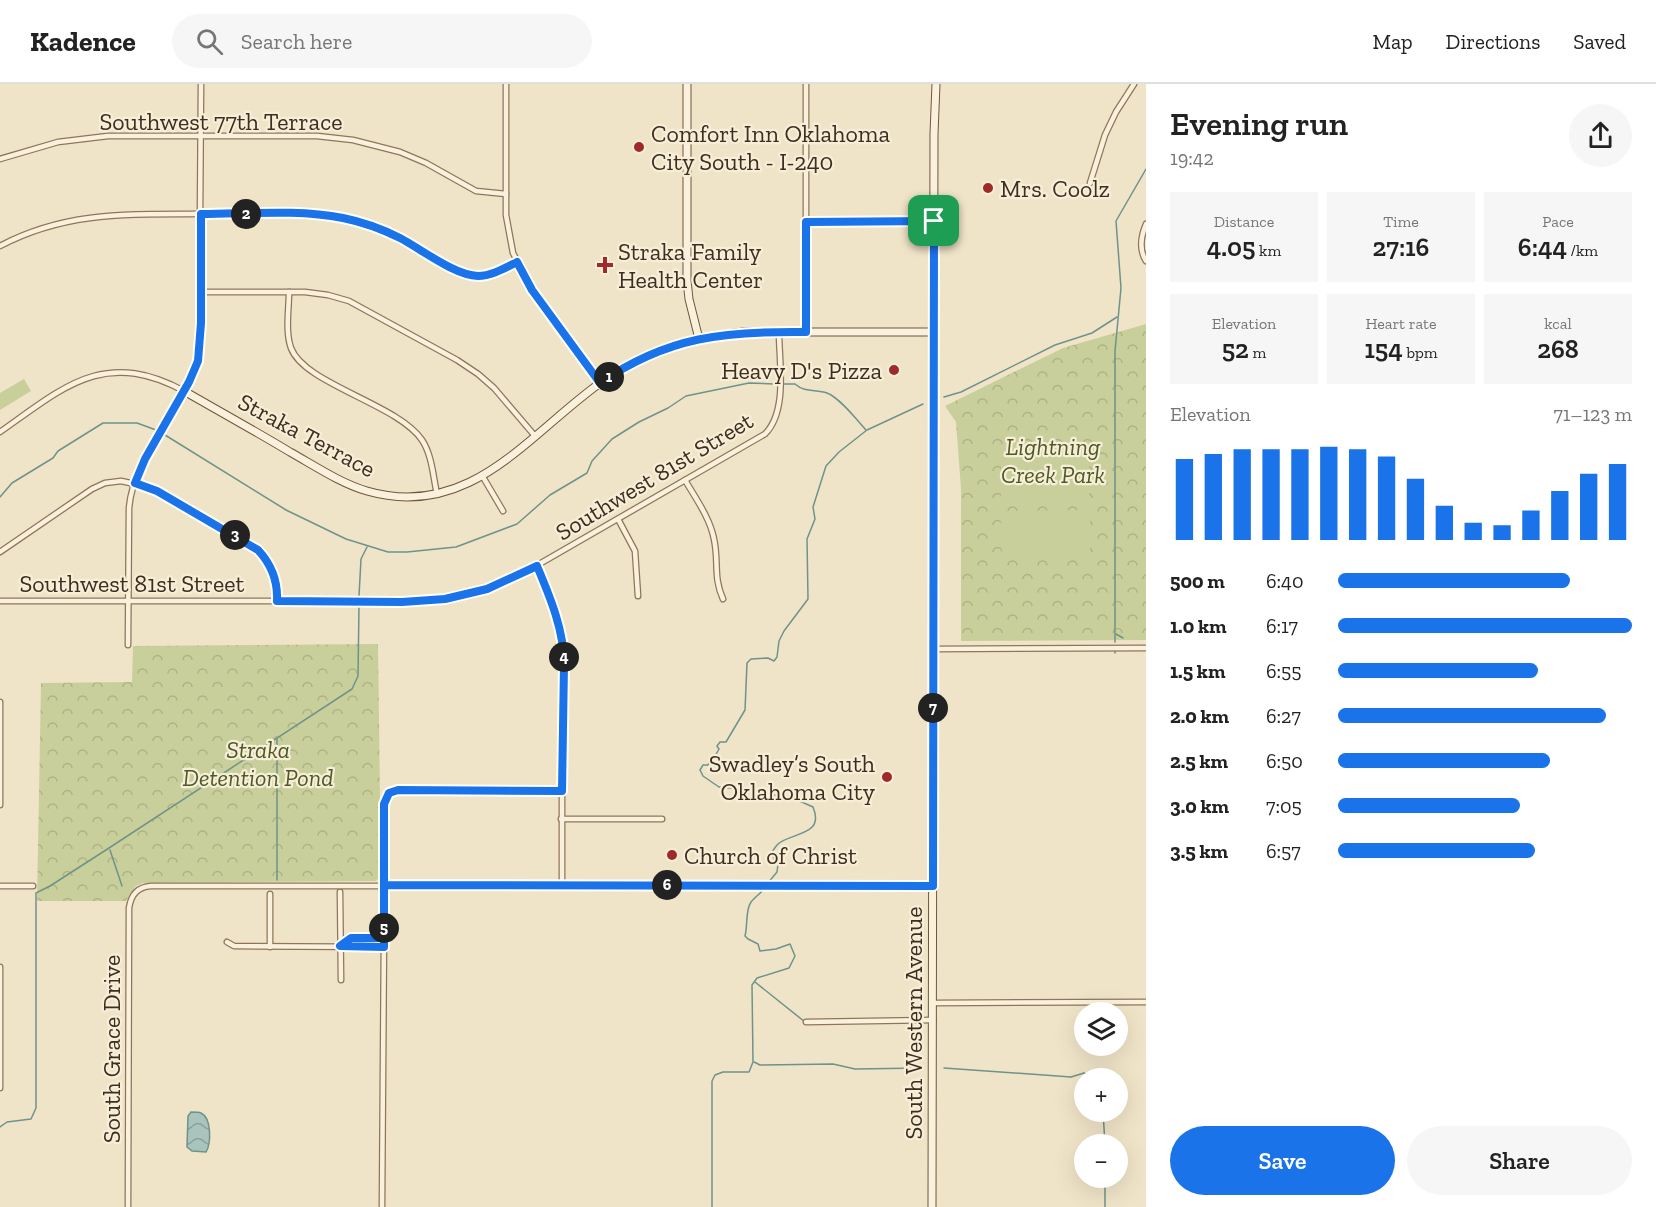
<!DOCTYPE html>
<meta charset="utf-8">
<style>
body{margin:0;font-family:"Zilla Slab",serif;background:#f6f6f6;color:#222;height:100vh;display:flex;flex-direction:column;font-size:22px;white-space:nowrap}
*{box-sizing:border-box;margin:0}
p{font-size:20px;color:#767676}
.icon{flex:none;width:33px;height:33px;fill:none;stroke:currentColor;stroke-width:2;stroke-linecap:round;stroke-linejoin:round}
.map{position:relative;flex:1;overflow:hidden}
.side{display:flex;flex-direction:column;background:#fff;width:510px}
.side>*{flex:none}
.controls{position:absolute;left:1074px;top:918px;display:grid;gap:12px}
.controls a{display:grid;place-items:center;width:54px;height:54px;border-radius:50%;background:#fff;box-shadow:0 6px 24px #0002;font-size:30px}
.pin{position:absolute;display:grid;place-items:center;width:51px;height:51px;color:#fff;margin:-26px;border-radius:12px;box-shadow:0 3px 9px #0006}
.km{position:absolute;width:30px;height:30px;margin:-15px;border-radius:50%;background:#222;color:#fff;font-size:16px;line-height:30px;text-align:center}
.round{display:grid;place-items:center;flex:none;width:63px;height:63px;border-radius:32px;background:#f6f6f6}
.headline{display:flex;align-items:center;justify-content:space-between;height:102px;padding:0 24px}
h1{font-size:33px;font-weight:600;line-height:45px}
.stats{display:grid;grid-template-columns:repeat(3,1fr);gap:9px;height:102px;padding:6px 24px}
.stats div{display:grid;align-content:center;border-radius:0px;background:#f6f6f6;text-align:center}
.stats b{font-size:26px;font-weight:600}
.stats small{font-size:16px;font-weight:400}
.stats p{font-size:16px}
.chart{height:168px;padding:12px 24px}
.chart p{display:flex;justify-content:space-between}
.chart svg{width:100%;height:108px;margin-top:6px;stroke:#1a73e8;stroke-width:6}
.action{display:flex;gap:12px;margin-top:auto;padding:12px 24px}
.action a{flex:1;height:69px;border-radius:36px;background:#1a73e8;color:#fff;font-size:24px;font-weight:600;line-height:69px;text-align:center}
.action a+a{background:#f6f6f6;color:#222}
ul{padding:0 24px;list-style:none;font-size:20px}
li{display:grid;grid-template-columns:96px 72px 1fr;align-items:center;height:45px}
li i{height:15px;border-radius:8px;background:#1a73e8}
header{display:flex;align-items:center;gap:36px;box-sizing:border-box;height:84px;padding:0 30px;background:#fff;border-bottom:2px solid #e0e0e0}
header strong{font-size:28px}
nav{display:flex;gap:33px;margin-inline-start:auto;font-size:21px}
.search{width:420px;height:54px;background:#f6f6f6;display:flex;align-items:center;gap:15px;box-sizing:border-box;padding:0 21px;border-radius:33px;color:#767676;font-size:22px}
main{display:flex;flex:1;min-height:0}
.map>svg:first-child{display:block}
.park{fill:url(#park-crowns)}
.garden{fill:#c9cf9b}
.water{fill:url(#water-waves);stroke:#6f938a;stroke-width:1.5}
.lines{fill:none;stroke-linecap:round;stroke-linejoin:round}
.stream{stroke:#6f938a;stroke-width:1.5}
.street-casing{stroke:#8d765c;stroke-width:7}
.secondary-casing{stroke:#6f573f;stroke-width:9}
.street{stroke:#faf1dc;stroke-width:4.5}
.secondary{stroke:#faf1dc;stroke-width:7}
.route-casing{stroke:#fff;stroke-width:12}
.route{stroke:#1a73e8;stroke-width:8}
.poi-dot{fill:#9e2a2b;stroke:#f7eed8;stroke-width:2}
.labels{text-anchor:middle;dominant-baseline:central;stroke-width:4.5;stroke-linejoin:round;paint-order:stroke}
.street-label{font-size:24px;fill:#3d2e20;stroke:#f7eed8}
.poi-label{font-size:24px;fill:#3d2e20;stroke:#f7eed8;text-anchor:start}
.park-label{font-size:24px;font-style:italic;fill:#4d5a26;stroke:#f7eed8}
</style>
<header>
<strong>Kadence</strong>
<div class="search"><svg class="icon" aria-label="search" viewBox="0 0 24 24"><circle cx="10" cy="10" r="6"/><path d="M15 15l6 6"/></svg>Search here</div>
<nav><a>Map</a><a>Directions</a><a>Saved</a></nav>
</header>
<main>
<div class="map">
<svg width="1146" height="1123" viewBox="0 0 1146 1123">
<defs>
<pattern id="park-crowns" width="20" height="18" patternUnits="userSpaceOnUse" patternTransform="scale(1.5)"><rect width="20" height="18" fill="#c9cf9b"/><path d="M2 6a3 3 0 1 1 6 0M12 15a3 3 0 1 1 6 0" fill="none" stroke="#aeb285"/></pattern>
<pattern id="water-waves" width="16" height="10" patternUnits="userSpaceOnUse" patternTransform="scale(1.5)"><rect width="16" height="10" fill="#a9c4bc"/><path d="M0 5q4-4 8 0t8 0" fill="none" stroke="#8ba098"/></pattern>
</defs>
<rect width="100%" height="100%" fill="#f0e4c8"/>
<g class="park">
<path d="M1146,240v316l-185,1v-152l-5,-67 -11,-16 118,-58z"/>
<path d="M378,560l3,230 -5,7 -233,2 -7,3 -10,15h-89l4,-218 91,-1 1,-36z"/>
</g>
<g class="garden">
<path d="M24,295l7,12 -31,19v-17z"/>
<path d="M1089,367v48h-88v-47z"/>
<path d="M1090,426v48l-88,1 -1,-48z"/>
</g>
<path class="water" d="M191,1028c3,0 8,0 10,1 11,5 10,31 5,39l-14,-1 -5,-4 1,-31z"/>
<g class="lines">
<g class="stream">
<path d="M784,300h11c10,9 21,5 32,9 13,5 30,27 39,37"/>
<path d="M944,313l17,-5 94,-47 37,-12 25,-16"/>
<path d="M165,351l121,75 60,29 42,13h19l49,-5 61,-23 33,-29 37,-22 5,-12 20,-22 27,-17 29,-14 18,-12 63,-13 25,1"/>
<path d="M0,413l12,-14 41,-25 5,-7 45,-28h34l19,7"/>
<path d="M359,512l2,-37 6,-12"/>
<path d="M1116,550l7,4"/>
<path d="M1115,558v-291l6,-63 -5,-67 30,-52"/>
<path d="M1115,569v-2"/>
<path d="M277,655v141"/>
<path d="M110,766l12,36"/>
<path d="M767,800l10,-12 1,-8 -4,-5 -2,-7c2,-3 4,-6 6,-8 14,-12 47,-8 35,-37l-18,-8 -53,-10 -23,-2 -16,-11 -3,-6 3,-5h5l4,-8 3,-1 4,-7 -2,-3 3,-4h6l19,-32 2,-47 4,-4 17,-1 6,3 3,-4 2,-16 5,-10 24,-32 -1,-60 8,-20 -2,-12 13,-41 13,-14 28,-22 56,-26"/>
<path d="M755,898l50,40"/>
<path d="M754,978l6,3 73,-1 22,5 67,-1"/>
<path d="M944,984l127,9 13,-4 9,5"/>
<path d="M1103,1028l2,32"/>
<path d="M0,1043l7,-5 24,-3 5,-11v-215l14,-7 59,-38 243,-159 6,-13 1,-70"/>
<path d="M1105,1094v29"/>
<path d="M712,1123v-126l3,-6 8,-3h26l4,-10 -1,-77 5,-7 32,-10 6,-12 -5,-12 -14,5 -16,2 -2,-7 -10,-5 -3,-3c3,-11 0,-25 6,-34 4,-5 10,-9 14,-14"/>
</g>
<defs>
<g id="street">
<path d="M506,0v131l7,38 19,37 68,93"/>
<path d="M0,75l58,-17 50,-6h209l36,4 47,12 26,11 50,28 30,3"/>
<path d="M1090,99l15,-48 11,-23 18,-28"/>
<path d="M806,138l128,-1"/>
<path d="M1146,140c-5,12 -7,26 0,37"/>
<path d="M0,162c62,-33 122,-32 189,-32 40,-1 81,-1 121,0 38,2 72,14 105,32 18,10 38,27 58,29 15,2 31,-6 44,-13"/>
<path d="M201,208h104l23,3 21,6 108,59 21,14 16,14 41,48"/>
<path d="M289,208c0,17 -4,39 2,56 13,36 107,56 131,92 10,15 11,36 15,54"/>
<path d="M806,248v-248"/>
<path d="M0,348c64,-45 104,-84 184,-41"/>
<path d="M483,393l20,34"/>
<path d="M685,396c11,19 25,38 29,59 5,23 -1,38 9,60"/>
<path d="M618,435l17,32 3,45"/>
<path d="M0,468l92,-63 13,-6 16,-2 28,6 109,63c14,15 20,31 19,51"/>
<path d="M537,482l16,38 11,54 -2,51v177"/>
<path d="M0,517h421l49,-7 45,-16 250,-144c23,-23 14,-72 14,-102"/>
<path d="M128,561l1,-137c5,-58 60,-101 70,-156l2,-268"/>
<path d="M934,565l212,-1"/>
<path d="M0,618v103"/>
<path d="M561,735h101"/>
<path d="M0,802h33"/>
<path d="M340,808l1,88"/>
<path d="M227,858l7,4 150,1"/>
<path d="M340,862l11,-8 33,-1"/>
<path d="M270,863v-53"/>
<path d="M0,883v121"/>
<path d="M933,919l213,-1"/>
<path d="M806,938l127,-2"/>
<path d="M128,1123l1,-299c2,-13 8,-21 22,-22h782"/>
<path d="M382,1123l3,-410 4,-4 9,-2h164"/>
</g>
<g id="secondary">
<path d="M687,0v197l2,18 10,40"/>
<path d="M184,307c35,20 71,40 106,61 25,14 50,31 77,39 107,31 166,-64 243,-115 41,-26 85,-39 133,-44h191"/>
<path d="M932,1123l2,-1073 2,-50"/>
</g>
</defs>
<use href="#street" class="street-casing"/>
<use href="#secondary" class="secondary-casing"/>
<use href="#street" class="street"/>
<use href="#secondary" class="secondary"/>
</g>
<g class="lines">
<defs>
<path id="route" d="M934,137l-128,1v110c-80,-1 -138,4 -206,51l-68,-93 -15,-28c-12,6 -26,14 -39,14 -24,-1 -57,-27 -78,-38 -18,-9 -37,-16 -57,-20 -46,-9 -96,-4 -142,-4v109l-3,38 -9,21 -44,77 -10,24 22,8 101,59c14,15 20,31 19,51l125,1 43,-3 42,-10 50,-23c13,31 27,64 27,98l-2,127 -164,-1 -9,3 -5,11v134h-33l-11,8 44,1v-62l549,1 1,-665"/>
</defs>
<use href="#route" class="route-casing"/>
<use href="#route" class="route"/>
</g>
<g class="poi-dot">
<circle cx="639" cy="63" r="6"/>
<circle cx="988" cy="104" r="6"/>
<path d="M602 172h6v6h6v6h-6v6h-6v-6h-6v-6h6z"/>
<circle cx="894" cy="286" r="6"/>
<circle cx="887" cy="693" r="6"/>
<circle cx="672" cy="771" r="6"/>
</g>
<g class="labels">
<g class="street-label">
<text x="221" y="37">Southwest 77th Terrace</text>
<text transform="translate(307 351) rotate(28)">Straka Terrace</text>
<text transform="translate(654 392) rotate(-31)">Southwest 81st Street</text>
<text x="132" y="499">Southwest 81st Street</text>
<text transform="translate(913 939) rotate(-90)">South Western Avenue</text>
<text transform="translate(111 965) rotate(-90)">South Grace Drive</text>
</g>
<g class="poi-label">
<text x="651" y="49">Comfort Inn Oklahoma<tspan x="651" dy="28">City South - I-240</tspan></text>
<text x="1000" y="104">Mrs. Coolz</text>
<text x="618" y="167">Straka Family<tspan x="618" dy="28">Health Center</tspan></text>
<text x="882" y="286" text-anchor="end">Heavy D's Pizza</text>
<text x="875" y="679" text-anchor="end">Swadley’s South<tspan x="875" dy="28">Oklahoma City</tspan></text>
<text x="684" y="771">Church of Christ</text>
</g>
<g class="park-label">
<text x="1053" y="362">Lightning<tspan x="1053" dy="28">Creek Park</tspan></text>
<text x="258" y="665">Straka<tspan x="258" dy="28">Detention Pond</tspan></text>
</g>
</g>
</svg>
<div class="controls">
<a><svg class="icon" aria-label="layers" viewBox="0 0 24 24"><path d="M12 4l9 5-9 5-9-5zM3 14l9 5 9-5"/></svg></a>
<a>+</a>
<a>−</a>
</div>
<div class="pin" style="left:934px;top:137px;background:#1e9e55"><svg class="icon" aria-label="arrive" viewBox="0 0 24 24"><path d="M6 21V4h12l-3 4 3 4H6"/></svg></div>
<b class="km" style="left:609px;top:293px">1</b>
<b class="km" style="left:246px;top:130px">2</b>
<b class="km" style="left:235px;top:451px">3</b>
<b class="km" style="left:564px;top:573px">4</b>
<b class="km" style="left:384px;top:844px">5</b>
<b class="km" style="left:667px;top:801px">6</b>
<b class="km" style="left:933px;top:624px">7</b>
</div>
<section class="side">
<div class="headline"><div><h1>Evening run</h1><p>19:42</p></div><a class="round"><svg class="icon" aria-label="share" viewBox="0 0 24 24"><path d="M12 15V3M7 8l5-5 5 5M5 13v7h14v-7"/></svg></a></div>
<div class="stats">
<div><p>Distance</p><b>4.05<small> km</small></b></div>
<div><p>Time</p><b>27:16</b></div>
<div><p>Pace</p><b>6:44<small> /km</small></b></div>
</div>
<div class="stats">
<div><p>Elevation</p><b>52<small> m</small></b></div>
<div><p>Heart rate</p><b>154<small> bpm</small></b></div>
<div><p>kcal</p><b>268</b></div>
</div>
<div class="chart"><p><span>Elevation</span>71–123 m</p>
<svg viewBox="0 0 160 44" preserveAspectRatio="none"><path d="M5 44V11M15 44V9M25 44V7M35 44V7M45 44V7M55 44V6M65 44V7M75 44V10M85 44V19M95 44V30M105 44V37M115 44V38M125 44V32M135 44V24M145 44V17M155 44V13"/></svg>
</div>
<ul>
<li><b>500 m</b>6:40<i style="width:79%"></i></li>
<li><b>1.0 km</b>6:17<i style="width:100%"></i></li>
<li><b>1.5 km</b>6:55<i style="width:68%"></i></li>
<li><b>2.0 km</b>6:27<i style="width:91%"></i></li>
<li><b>2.5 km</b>6:50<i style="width:72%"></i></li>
<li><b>3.0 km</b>7:05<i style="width:62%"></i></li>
<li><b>3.5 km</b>6:57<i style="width:67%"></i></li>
</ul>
<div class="action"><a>Save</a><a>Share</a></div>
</section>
</main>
